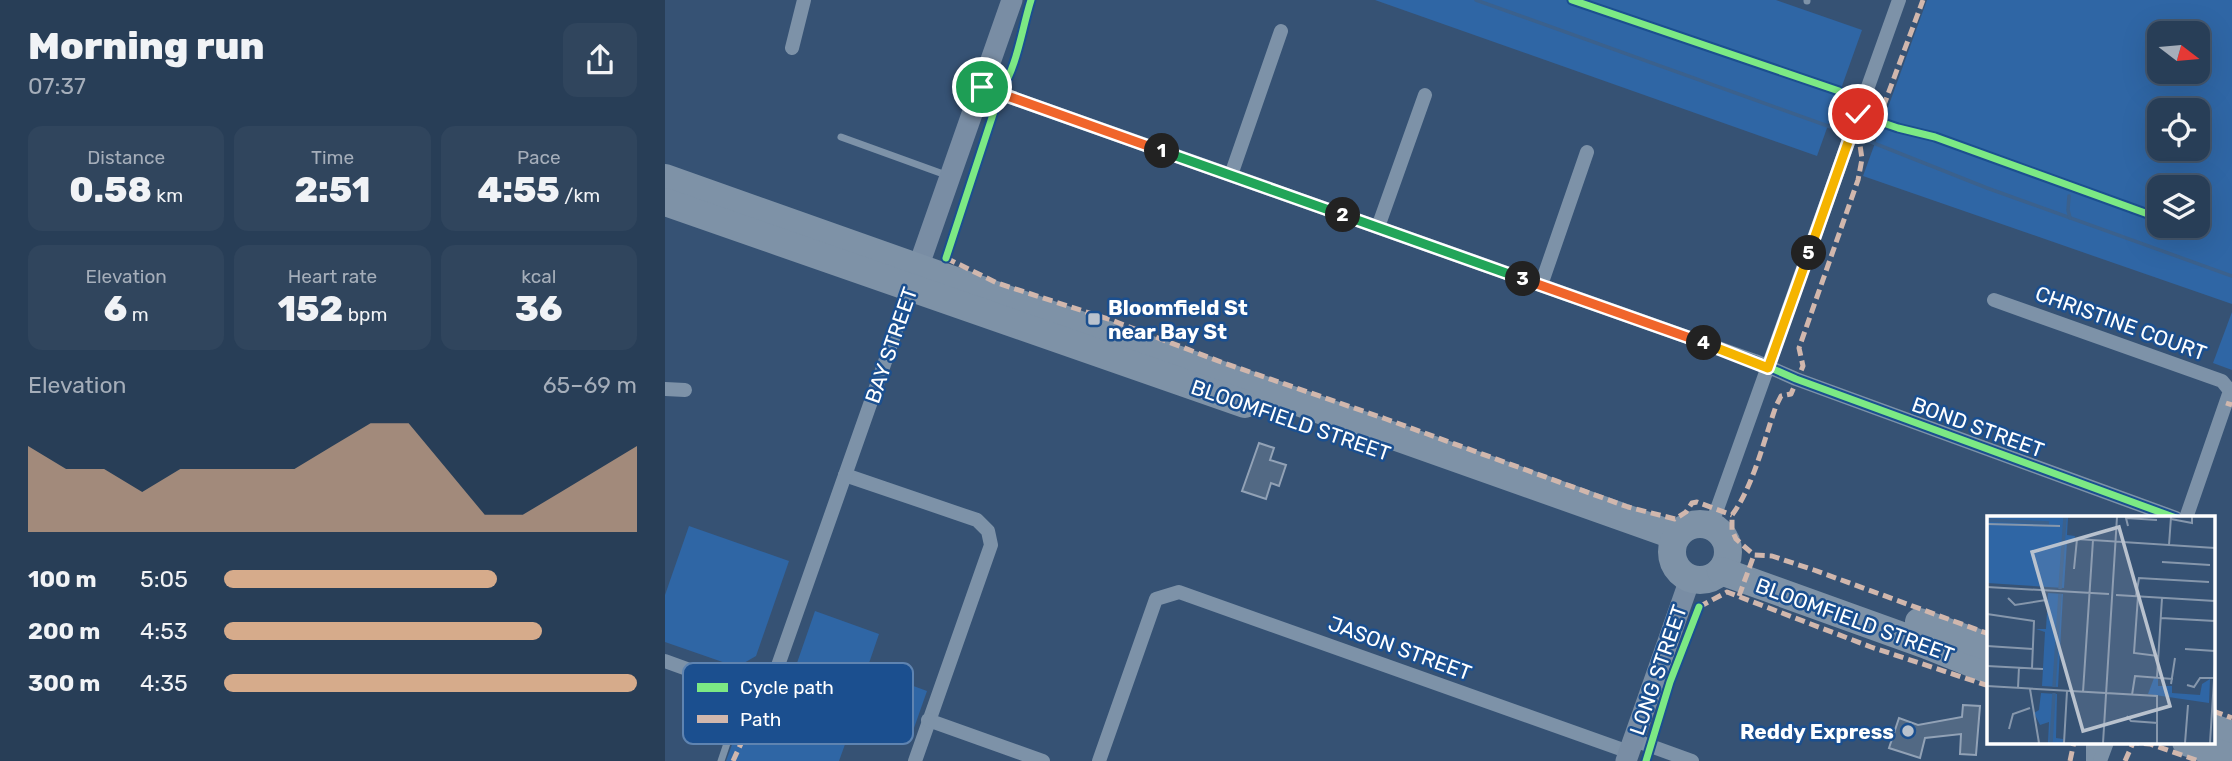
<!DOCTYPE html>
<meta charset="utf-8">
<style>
body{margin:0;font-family:Rubik,sans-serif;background:#30455d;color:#f1f3f6;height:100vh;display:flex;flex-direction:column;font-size:26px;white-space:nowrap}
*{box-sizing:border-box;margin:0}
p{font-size:23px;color:#a5aeba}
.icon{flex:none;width:38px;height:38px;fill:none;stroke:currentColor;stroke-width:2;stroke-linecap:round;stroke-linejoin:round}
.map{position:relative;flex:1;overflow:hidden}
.panel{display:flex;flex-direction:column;background:#283e57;width:665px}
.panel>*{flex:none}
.needle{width:46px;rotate:106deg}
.controls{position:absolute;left:1482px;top:21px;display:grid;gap:14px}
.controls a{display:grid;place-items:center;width:63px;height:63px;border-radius:14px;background:#283e57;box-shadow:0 7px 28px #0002,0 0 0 2px #44576d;font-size:35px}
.pin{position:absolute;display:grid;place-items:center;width:60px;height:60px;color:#fff;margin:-30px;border:4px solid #fff;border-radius:50%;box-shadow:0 2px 7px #0007}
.km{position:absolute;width:35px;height:35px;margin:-18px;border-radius:50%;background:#222;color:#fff;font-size:19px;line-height:35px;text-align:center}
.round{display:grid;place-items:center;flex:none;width:74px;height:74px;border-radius:14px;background:#30455d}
.overview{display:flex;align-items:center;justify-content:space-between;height:119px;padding:0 28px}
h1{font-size:38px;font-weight:800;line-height:52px}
.metrics{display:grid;grid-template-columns:repeat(3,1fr);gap:10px;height:119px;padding:7px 28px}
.metrics div{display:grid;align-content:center;border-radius:14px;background:#30455d;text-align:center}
.metrics b{font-size:35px;font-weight:800}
.metrics small{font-size:19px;font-weight:400}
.metrics p{font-size:19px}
.chart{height:196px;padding:14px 28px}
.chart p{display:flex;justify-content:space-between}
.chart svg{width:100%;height:126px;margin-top:7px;fill:#d6ab8b;opacity:.7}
ul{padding:0 28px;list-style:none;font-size:23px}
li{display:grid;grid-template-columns:112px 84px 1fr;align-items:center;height:52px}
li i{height:18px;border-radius:9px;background:#d6ab8b}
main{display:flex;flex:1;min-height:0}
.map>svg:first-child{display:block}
.green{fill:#2f66a5;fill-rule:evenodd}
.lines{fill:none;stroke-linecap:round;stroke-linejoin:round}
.stream{stroke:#3b618d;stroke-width:3.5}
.building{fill:#526984;stroke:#92a2b6;stroke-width:2}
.lane{stroke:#7d92a8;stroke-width:7}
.street{stroke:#7d92a8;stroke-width:14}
.secondary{stroke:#798da4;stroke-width:21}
.highway{stroke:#7e92a7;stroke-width:28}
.quiet{stroke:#d1b7ad;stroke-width:5;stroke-dasharray:10 5;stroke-linecap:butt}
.cycleway-casing{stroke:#1b4f8f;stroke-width:11}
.cycleway{stroke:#7ce984;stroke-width:7}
.split-1-casing{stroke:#fff;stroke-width:14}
.split-2-casing{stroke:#fff;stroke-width:14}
.split-3-casing{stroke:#fff;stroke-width:14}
.split-4-casing{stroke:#fff;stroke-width:14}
.split-5-casing{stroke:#fff;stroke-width:14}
.split-6-casing{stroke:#fff;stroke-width:14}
.split-1{stroke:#f0652b;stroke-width:9}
.split-2{stroke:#22a559;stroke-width:9}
.split-3{stroke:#22a559;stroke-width:9}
.split-4{stroke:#f0652b;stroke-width:9}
.split-5{stroke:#f5b400;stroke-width:9}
.split-6{stroke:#f5b400;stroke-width:9}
.poi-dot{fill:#b9c2ce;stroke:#1b4f8f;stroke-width:2.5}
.labels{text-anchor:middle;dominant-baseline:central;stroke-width:5;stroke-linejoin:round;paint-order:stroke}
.poi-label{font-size:21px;font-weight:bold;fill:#fff;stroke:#1b4f8f;text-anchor:start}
.street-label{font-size:21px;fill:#fff;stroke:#1b4f8f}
.inset-river{fill:none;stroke:#3b618d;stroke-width:3.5}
.inset-road{fill:none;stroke:#8697ac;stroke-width:2}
.view{fill:#b9c2ce;fill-opacity:0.15;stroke:#b9c2ce;stroke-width:3.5}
.inset-edge{fill:none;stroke:#fff;stroke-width:3.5}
.key{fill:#1b4f8f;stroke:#5f84b1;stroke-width:2}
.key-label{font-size:19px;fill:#fff}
</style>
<main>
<section class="panel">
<div class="overview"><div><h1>Morning run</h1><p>07:37</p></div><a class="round"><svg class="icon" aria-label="share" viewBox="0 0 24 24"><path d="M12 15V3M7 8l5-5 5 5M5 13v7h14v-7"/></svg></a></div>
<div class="metrics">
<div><p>Distance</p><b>0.58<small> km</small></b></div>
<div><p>Time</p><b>2:51</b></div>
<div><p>Pace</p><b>4:55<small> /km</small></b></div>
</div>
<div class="metrics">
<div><p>Elevation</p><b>6<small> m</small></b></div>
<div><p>Heart rate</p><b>152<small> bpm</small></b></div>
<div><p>kcal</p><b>36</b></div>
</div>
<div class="chart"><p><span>Elevation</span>65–69 m</p>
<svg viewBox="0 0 160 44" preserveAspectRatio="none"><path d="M0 44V14L10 22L20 22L30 30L40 22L50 22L60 22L70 22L80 14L90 6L100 6L110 22L120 38L130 38L140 30L150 22L160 14V44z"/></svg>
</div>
<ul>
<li><b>100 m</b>5:05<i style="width:66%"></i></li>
<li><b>200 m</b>4:53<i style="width:77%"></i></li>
<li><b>300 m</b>4:35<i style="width:100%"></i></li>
</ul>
</section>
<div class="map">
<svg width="1567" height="761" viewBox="0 0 1567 761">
<rect width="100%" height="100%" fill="#365274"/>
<g class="green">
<path d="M710,0h401l86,30 -45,126z"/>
<path d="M1262,0h305v304l-369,-128zM1533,33v39h-39v-39zM1494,110h39v39h-39zM1494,187h39v39h-39z"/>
<path d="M1567,312v58l-19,-7z"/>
<path d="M24,526l100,35 -33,95 -19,11 -72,-25v-47z"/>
<path d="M150,611l64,23 -12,35 60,22 -13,37 -56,-20 -19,53h-113l22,-60 32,11z"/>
</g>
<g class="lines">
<g class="stream">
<path d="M811,0l363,130"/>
<path d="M1201,140l121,48 245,88"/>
<path d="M1404,196l-1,14 2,8"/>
</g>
</g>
<g class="building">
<path d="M594,443l15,5 -4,12 16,5 -7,21 -8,-3 -5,16 -24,-8z"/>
<path d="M1298,705l17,1 -4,49 -16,-1 1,-20 -36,4 -5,20 -31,-10 10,-30 19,7 44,-8z"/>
</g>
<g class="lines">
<g class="lane">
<path d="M1142,1v-1"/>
<path d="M176,137l105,38"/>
<path d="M56,761l24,-71"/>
</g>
<g class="street">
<path d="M127,48l12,-48"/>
<path d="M317,87l773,274 41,18 380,139"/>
<path d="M566,175l50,-144"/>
<path d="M713,227l47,-132"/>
<path d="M876,285l46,-133"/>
<path d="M1329,300l228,81 8,10 -44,127"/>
<path d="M0,389l20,1"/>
<path d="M180,475l132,45 11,11 3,14 -76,216"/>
<path d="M1046,526l188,-526"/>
<path d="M0,661l80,29 18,-3 12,-13 136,-386"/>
<path d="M263,720l115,41"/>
<path d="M969,740l58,21"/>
<path d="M434,761l57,-162 23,-7 450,160"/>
<path d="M1428,761v-19"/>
<path d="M1435,761l7,-19"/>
</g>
<g class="secondary">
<path d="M248,282l99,-282"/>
<path d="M961,761l64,-182"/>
</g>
<g class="highway">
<path d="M0,178l1011,358"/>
<path d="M0,202l580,202"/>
<circle cx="1035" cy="552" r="28"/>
<path d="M1056,571l203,73 65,26"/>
<path d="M1254,622l70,25"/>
<path d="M1548,728l19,7"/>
<path d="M1521,742l46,16"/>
</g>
<g class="quiet">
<path d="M1204,118l-9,27 2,14 -4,21 -59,168 4,18 -12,28 -10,2 -5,10c-12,34 -23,81 -44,109v15l4,9 18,16 18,1 42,14 175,64"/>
<path d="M1213,121l45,-121"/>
<path d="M281,258l51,25 114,37 110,42 165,57 242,88 47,12 11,-7 6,-9 5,-1 35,13"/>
<path d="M1561,403l6,2"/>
<path d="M1074,596l15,-41"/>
<path d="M1034,607l28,-15 144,55 118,39"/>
<path d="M1548,711l19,7"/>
<path d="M1464,742l21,2 49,17"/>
<path d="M68,761l17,-37 17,-22 -4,-15"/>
<path d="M1405,761l4,-19"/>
<path d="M1460,761l8,-18"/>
</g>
<defs>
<g id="cycleway">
<path d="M907,0l267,91 6,8 3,12 50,17 37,9 224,81"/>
<path d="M317,87l773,274 41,18 380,139"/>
<path d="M281,258l54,-165c18,-29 21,-61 31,-93"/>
<path d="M981,761l24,-79 29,-75"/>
</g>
</defs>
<use href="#cycleway" class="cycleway-casing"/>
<use href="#cycleway" class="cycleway"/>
</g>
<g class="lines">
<defs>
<path id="split-1" d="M317,87l180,64"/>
<path id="split-2" d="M497,151l181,64"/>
<path id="split-3" d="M678,215l180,64"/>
<path id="split-4" d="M858,279l181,64"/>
<path id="split-5" d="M1039,343l64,25 41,-115"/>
<path id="split-6" d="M1144,253l49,-139"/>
</defs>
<use href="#split-1" class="split-1-casing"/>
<use href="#split-2" class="split-2-casing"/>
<use href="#split-3" class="split-3-casing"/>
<use href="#split-4" class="split-4-casing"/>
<use href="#split-5" class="split-5-casing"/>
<use href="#split-6" class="split-6-casing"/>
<use href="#split-1" class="split-1"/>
<use href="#split-2" class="split-2"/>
<use href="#split-3" class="split-3"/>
<use href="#split-4" class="split-4"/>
<use href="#split-5" class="split-5"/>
<use href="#split-6" class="split-6"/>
</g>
<g class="poi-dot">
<rect x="422" y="312" width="14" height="14" rx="3.5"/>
<circle cx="1243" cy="731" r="7"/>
</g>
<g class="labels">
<g class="poi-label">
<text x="443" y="307">Bloomfield St<tspan x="443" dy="24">near Bay St</tspan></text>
<text x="1229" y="731" text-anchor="end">Reddy Express</text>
</g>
<g class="street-label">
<text transform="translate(1456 323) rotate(20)">CHRISTINE COURT</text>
<text transform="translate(226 345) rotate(-71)">BAY STREET</text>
<text transform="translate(626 420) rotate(19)">BLOOMFIELD STREET</text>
<text transform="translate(1313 427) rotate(20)">BOND STREET</text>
<text transform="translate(1190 620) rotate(20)">BLOOMFIELD STREET</text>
<text transform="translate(735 648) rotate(20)">JASON STREET</text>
<text transform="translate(993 670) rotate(-71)">LONG STREET</text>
</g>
</g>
<g transform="translate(1322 516)">
<rect width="228" height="228" fill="#365274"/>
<path d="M0,1h81l-1,18 8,1 -1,6h-7l-3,46 -77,-5zM61,77l15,1 -5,93 -16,-1 3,-54 -9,-3h10zM167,162l4,1v7h14v7l28,2 2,-11 8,-5 -1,24 -61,-9zM54,177l16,1 -1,44 7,1v4h-15l1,-21 -9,3 -6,-12 5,-3z" fill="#2f66a5"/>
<path class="inset-river" d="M0,4l62,3M73,73l5,-72M67,171l6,-93M64,227l3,-50"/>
<path class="inset-road" d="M184,3l21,4v-6M0,8l73,2M141,10l-2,-8 31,2M182,29l2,-28M175,46l48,3M87,53l3,-30 138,9M0,71l122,7M129,79l99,6M149,80l3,-18 70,4M151,80l-4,57 24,3M21,82l7,7 31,-5M0,98l47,7 -2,47M174,102l54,3M0,130l46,3M198,133l30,2M0,150l56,3M170,161l5,-79M184,168l4,-26M200,169l7,2 6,-9h14M0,170l170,10v47M31,172l1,-21M43,173l9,54M96,176l10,-152M145,179l3,-19 38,3M140,200l4,5 27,2M22,213l4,-15 17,-6M77,227l3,-52M116,227l14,-226M198,227l3,-38M223,227l5,-79"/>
<path class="view" d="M132,11l51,179 -87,25 -51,-179z"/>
<rect width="228" height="228" class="inset-edge"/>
</g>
<rect x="18" y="663" width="230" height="81" rx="10" class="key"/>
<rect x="32" y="683" width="31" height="9" fill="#7ce984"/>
<rect x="32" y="715" width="31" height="8" fill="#d1b7ad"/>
<g class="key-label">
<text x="75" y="694">Cycle path</text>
<text x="75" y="726">Path</text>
</g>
</svg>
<div class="controls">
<a><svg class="needle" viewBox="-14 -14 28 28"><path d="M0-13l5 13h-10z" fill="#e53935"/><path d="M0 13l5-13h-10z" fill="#a5aeba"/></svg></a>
<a><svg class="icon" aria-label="locate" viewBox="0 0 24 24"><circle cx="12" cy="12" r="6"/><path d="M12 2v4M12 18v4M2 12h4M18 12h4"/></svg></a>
<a><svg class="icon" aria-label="layers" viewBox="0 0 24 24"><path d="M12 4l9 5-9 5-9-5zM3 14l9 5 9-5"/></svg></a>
</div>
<div class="pin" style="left:317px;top:87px;background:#1e9e55"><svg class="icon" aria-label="arrive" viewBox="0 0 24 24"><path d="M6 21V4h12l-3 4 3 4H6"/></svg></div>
<div class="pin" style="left:1193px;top:114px;background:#d93025"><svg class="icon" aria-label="check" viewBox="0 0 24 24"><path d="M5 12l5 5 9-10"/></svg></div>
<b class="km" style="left:497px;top:151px">1</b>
<b class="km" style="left:678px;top:215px">2</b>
<b class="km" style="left:858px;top:279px">3</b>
<b class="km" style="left:1039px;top:343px">4</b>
<b class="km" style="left:1144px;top:253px">5</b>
</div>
</main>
